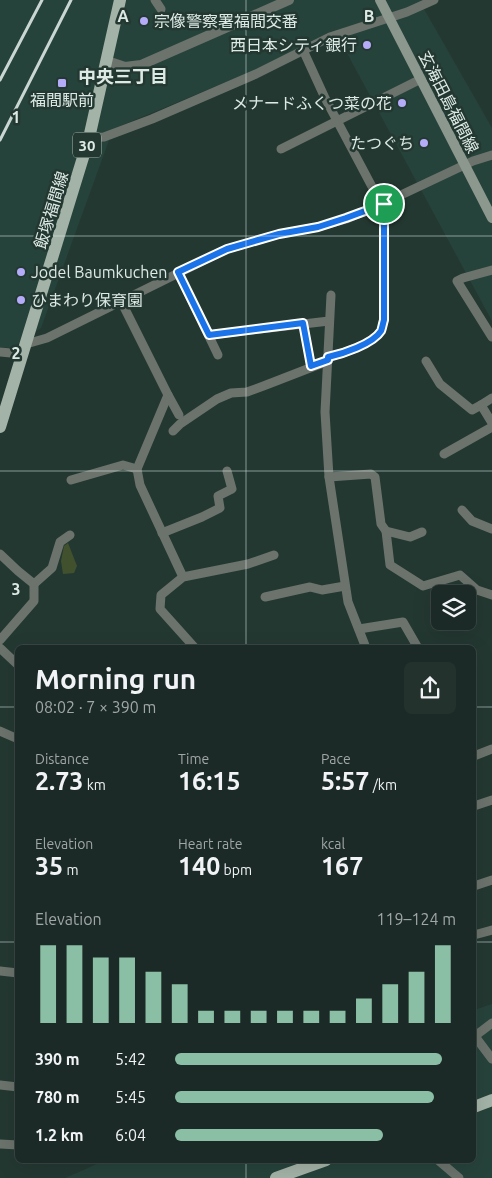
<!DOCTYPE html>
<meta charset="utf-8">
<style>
body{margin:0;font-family:Ubuntu,"Noto Sans JP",sans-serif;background:#24322e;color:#f1f3f6;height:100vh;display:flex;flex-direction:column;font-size:19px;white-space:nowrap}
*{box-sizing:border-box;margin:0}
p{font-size:16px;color:#a0a7a7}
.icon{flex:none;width:28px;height:28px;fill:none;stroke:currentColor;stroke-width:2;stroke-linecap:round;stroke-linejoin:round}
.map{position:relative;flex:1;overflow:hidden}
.details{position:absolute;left:15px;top:645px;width:461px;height:518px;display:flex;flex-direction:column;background:#1b2a26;border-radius:8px;box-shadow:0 5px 20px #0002,0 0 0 1px #394643}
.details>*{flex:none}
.tools{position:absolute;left:431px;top:585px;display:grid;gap:10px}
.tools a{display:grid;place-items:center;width:45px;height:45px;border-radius:8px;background:#1b2a26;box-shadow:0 5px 20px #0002,0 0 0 1px #394643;font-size:25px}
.pin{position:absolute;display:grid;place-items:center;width:42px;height:42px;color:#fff;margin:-21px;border:2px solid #fff;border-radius:50%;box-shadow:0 1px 5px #0007}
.round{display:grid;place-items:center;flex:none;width:52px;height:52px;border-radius:8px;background:#24322e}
.head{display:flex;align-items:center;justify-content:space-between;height:85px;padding:0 20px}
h1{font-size:28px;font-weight:600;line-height:38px}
.metrics{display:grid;grid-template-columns:repeat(3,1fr);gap:8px;height:85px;padding:5px 20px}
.metrics div{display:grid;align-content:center}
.metrics b{font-size:25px;font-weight:600}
.metrics small{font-size:14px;font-weight:400}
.metrics p{font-size:14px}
.chart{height:140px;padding:10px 20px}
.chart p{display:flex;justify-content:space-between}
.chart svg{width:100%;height:90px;margin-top:5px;stroke:#8abfa5;stroke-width:6}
ul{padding:0 20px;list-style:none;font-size:16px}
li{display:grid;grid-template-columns:80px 60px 1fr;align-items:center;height:38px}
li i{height:12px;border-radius:6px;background:#8abfa5}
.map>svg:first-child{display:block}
.built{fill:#26433b}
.green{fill:#41512e}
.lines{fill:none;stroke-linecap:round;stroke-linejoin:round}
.minor{stroke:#6c736d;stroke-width:9}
.tertiary{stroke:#6c736d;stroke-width:10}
.secondary{stroke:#8c978e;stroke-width:10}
.primary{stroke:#a4b3a7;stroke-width:12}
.rail{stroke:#c9d6d2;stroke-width:3}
.route-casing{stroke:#fff;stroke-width:10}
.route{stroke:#1a73e8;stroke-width:6}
.grid{fill:none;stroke:#dde9e5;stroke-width:1;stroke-opacity:0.55}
.poi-dot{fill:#b4acf9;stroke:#243832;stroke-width:2}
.labels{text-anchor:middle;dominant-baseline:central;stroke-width:5;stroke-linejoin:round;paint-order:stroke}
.shield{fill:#243832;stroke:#a6b4af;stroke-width:1}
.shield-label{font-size:15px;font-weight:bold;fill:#dde9e5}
.poi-label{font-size:16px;fill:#dde9e5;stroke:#243832;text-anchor:start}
.street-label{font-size:16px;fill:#dde9e5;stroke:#243832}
.neighbourhood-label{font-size:18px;font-weight:bold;fill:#dde9e5;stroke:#243832}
.grid-label{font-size:16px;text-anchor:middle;font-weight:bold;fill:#dde9e5;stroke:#243832;stroke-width:5;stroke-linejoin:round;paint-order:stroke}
</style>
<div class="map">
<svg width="492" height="1178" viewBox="0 0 492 1178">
<rect width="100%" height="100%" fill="#243832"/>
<g class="built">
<path d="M0,0h424l-4,2 72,126v193l-157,-290 -80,39 -142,59 -72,199 -29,20 -12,-1z"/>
<path d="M492,1004v174h-427l41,-18h368v-150z"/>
</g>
<path class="green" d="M68,543l9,23 -3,7 -11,1 -2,-13 3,-15z"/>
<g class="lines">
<g class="minor">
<path d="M155,0l6,9"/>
<path d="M303,50l22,48 53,100 6,5v117c-1,3 -2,9 -3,11 -9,13 -39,23 -53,26"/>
<path d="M89,138l15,-1 48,-18 104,-45 74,-37 77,-25 27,-12"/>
<path d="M281,149l140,-70"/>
<path d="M492,270l-29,8 -6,3 35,56"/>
<path d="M178,272l40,83"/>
<path d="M331,295l-6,117 4,65 19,125 18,46"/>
<path d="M121,301l47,94 -31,74 3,16 43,92"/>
<path d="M303,323l8,43"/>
<path d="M209,335l120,-14"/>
<path d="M26,344l21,-6 180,-89 52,-15 39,-7 28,-8 38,-16 89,-42 19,-6"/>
<path d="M0,352l22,2"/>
<path d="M426,361l14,23 32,26 9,-5 11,18"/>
<path d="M168,395l11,20"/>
<path d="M481,405l11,-7"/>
<path d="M173,431l7,-7 37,-25 14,-6 16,-1 19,-7 62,-24"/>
<path d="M444,454l48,-27"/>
<path d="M329,477l42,-3 4,3 6,47 5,7 24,6 12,-5"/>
<path d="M71,480l52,-15 14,4"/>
<path d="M462,510l10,11 20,8"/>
<path d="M386,531l4,34 33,21 37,-11 17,15 15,5"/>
<path d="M162,533l40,-16 18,-9 -2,-12 14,-7 -5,-18"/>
<path d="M0,554l18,17 16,13 18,-16 8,-26 10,-7"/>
<path d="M265,597l45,-10 12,3 23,-4"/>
<path d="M359,629l44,-7 15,26"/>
<path d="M0,640l34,-39v-17"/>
<path d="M0,648l18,17"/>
<path d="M195,648l-35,-39 1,-14 22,-18 65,-13 26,-9"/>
<path d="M0,731l18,8"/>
<path d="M474,756l18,-7"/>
<path d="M474,806l18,-6"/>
<path d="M474,886l18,-6"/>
<path d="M474,935l18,-5"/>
<path d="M0,971l18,2"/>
<path d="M474,1035l18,24"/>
<path d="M475,1036l17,-13"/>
<path d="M0,1085l18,2"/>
<path d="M0,1144l18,1"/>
<path d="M438,1160l21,18"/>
</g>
<path class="tertiary" d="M107,61l18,6 16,-2 148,-65"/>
<path class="secondary" d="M380,0l112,218"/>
<g class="primary">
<path d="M0,427l89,-289 31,-138"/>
<path d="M474,1107l18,-7"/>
<path d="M276,1178l50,-18"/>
</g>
<g class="rail">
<path d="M0,80l42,-80"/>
<path d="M0,140l71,-140"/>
</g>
</g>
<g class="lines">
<defs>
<path id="route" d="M384,204v116c-1,3 -2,9 -3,11 -8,13 -39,23 -53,26v3l-17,6 -8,-43 -94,12 -31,-63 49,-23 52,-15 39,-7 28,-9z"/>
</defs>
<use href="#route" class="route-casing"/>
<use href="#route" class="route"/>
</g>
<path class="grid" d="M246,0v648M0,236h492M0,471h492M0,707h18M474,707h18M0,942h18M474,942h18M246,1160v18"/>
<g class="poi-dot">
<circle cx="144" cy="21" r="5"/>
<circle cx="367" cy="45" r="5"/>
<rect x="57" y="78" width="10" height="10" rx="2.5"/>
<circle cx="402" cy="103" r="5"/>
<circle cx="424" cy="143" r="5"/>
<circle cx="21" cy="272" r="5"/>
<circle cx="21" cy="300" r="5"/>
</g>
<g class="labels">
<rect class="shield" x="73" y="132.5" width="28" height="25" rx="4"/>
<g class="shield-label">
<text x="87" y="145">30</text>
</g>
<g class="poi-label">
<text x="154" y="21">宗像警察署福間交番</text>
<text x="357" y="45" text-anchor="end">西日本シティ銀行</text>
<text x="62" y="100" text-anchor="middle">福間駅前</text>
<text x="392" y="103" text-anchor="end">メナードふくつ菜の花</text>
<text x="414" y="143" text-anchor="end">たつぐち</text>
<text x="31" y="272">Jodel Baumkuchen</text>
<text x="31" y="300">ひまわり保育園</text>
</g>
<g class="street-label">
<text transform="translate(449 102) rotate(63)">玄海田島福間線</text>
<text transform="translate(51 210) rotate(-73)">飯塚福間線</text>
</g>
<g class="neighbourhood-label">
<text x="123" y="76">中央三丁目</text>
</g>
</g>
<g class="grid-label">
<text x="123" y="22">A</text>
<text x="369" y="22">B</text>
<text x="16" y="123">1</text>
<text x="16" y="359">2</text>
<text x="16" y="595">3</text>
</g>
</svg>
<div class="tools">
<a><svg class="icon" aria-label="layers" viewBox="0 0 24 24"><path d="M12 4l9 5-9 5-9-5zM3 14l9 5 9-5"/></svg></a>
</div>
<div class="pin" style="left:384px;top:204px;background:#1e9e55"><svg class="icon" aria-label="arrive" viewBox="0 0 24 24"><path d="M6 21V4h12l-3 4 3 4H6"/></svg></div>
<section class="details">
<div class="head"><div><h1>Morning run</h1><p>08:02 · 7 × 390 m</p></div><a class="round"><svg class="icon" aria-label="share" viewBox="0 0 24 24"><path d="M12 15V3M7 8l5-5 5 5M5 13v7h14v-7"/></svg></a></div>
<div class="metrics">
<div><p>Distance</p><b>2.73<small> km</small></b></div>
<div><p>Time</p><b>16:15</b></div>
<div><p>Pace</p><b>5:57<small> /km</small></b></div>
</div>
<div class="metrics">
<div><p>Elevation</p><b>35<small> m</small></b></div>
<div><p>Heart rate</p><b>140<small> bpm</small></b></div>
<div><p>kcal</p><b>167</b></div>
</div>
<div class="chart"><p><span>Elevation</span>119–124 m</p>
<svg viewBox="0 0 160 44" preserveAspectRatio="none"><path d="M5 44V6M15 44V6M25 44V12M35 44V12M45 44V19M55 44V25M65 44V38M75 44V38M85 44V38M95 44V38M105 44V38M115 44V38M125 44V32M135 44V25M145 44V19M155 44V6"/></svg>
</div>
<ul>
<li><b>390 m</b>5:42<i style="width:95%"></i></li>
<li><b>780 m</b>5:45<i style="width:92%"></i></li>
<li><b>1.2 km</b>6:04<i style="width:74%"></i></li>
</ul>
</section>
</div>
